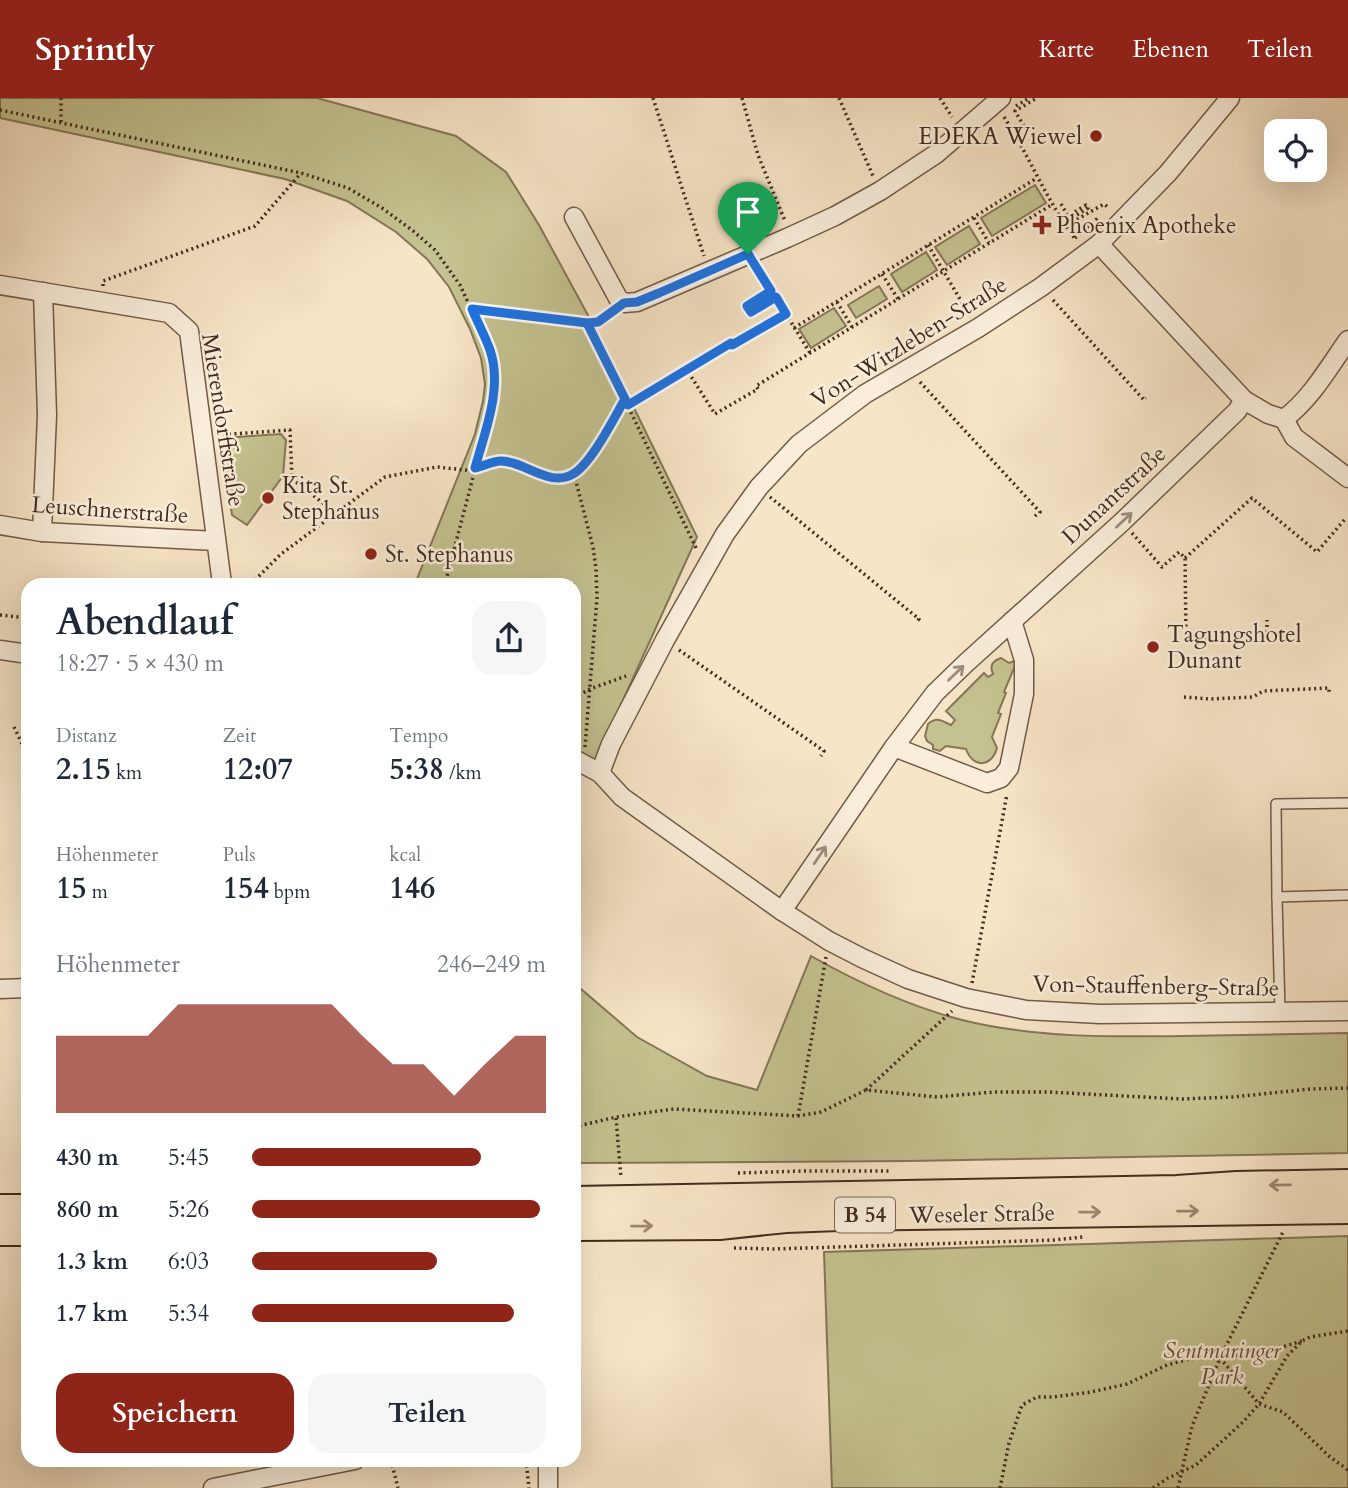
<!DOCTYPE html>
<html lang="de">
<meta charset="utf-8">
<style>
body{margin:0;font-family:Cardo,serif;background:#f6f6f7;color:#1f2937;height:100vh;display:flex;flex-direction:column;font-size:26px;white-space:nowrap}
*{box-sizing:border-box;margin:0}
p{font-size:23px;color:#747a83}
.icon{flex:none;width:38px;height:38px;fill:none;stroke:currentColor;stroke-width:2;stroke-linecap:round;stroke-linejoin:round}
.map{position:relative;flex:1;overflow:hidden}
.panel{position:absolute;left:21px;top:480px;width:560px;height:889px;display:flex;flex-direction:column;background:#fff;border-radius:21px;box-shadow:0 7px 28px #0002}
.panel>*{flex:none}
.tools{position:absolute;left:1264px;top:21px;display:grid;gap:14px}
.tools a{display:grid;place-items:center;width:63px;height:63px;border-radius:14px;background:#fff;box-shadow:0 7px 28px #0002;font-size:35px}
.pin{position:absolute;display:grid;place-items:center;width:60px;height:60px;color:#fff;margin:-72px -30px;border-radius:50% 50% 50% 0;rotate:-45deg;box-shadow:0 0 7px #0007}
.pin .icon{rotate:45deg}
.round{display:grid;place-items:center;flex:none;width:74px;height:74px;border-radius:21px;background:#f6f6f7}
.head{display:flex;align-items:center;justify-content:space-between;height:119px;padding:0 35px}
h1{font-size:38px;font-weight:800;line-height:52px}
.figures{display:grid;grid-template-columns:repeat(3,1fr);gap:10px;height:119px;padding:7px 35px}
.figures div{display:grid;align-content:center}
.figures b{font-size:30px;font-weight:800}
.figures small{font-size:19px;font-weight:400}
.figures p{font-size:19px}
.chart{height:196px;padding:14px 35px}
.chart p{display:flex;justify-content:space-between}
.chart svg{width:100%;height:126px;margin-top:7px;fill:#8f2418;opacity:.7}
.primary-button{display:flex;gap:14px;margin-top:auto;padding:14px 35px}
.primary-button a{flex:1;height:80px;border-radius:21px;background:#8f2418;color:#fff;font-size:28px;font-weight:800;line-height:80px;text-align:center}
.primary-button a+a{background:#f6f6f7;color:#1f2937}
ul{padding:0 35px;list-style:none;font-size:23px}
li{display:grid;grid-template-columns:112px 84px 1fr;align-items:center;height:52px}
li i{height:18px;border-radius:9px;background:#8f2418}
header{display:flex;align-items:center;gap:42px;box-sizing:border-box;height:98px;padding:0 35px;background:#8f2418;color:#fff}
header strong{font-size:33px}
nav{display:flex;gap:38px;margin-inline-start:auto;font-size:24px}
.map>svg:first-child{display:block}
.green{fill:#c4c290;stroke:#847656;stroke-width:2}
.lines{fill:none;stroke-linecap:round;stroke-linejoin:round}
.service-casing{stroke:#705a48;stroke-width:12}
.minor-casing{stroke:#705a48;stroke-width:21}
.primary-casing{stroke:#432b1d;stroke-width:32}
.path{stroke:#432b1d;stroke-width:3.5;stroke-dasharray:2 3.5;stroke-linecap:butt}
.service{stroke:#faeedb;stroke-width:9}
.minor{stroke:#faeedb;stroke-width:18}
.primary{stroke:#f7e5c7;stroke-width:28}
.oneway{stroke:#9e8c7c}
.oneway2{stroke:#9d8872}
.route-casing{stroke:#fff;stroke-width:14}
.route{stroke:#1a73e8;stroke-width:9}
.poi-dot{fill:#8f2418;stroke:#faeedb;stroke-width:2.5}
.labels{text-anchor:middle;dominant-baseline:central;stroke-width:5;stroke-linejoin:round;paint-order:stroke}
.shield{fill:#faeedb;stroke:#7a6656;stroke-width:2}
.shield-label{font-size:21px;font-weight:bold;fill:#432b1d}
.poi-label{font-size:23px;fill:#432b1d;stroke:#faeedb;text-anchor:start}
.street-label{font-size:23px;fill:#432b1d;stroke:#faeedb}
.park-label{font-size:23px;font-style:italic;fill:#63513a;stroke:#faeedb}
</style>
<header>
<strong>Sprintly</strong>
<nav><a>Karte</a><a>Ebenen</a><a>Teilen</a></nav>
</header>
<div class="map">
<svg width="1348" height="1390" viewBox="0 0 1348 1390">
<rect width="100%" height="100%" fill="#f7e5c7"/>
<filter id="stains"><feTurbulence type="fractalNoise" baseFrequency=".00286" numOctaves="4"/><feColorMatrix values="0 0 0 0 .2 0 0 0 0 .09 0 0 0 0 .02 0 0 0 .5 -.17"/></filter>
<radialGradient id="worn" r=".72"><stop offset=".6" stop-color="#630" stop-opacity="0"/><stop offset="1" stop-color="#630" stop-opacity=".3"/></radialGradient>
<g class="green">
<path d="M0,0h317l139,38 50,36 33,53 57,105 101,207 -102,225 -21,-11v-167h-159l60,-150 8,-33 2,-17 -4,-26 -11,-29 -21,-42 -22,-28 -31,-27 -49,-31 -62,-22 -285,-61z"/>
<path d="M1035,87l11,18 -54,33 -11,-18z"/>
<path d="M969,128l11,18 -33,21 -12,-18z"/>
<path d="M926,154l11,18 -35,22 -11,-18z"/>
<path d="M879,188l8,13 -31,19 -8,-13z"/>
<path d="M834,210l12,18 -35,22 -12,-19z"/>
<path d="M281,336l5,6 -3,36 -36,49 -15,-10 -11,-77z"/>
<path d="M1001,560l8,5 5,-2 3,5 -3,2 -10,24 2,1 -8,20 3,1 -9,23 5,11c-5,19 -24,21 -31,1l-20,-3 -6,5 -7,-2v-4l-6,-4 -2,-5 3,-12c9,-8 14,-3 23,1l4,-5 -9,-9 38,-38 4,4 5,-3c-4,-9 0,-13 8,-16z"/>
<path d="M811,858c48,27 97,50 151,64 73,18 147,17 221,16 55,-1 110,-2 165,-3v120l-439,8 -327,2 -8,-6v-174l63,54 70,39 50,14z"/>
<path d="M1348,1138v252h-516l-8,-236z"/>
</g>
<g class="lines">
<defs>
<g id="service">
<path d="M1348,705l-72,1 1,93 71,-2"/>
<path d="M1277,799l3,115"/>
</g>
<g id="minor">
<path d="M574,119l44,81 6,5 13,-1 150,-64 48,-22 45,-25 56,-37 65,-56"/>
<path d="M1099,146l145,156 24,14 16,5 10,18 54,41"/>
<path d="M0,187l169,28 20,18 33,253"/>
<path d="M1284,321c27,-20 45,-52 64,-79"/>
<path d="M0,427l42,7 174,9"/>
<path d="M42,434l5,-117 -4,-123"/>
<path d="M0,552l28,4"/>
<path d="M894,649l93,36 14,-5 8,-10 15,-74v-34l-12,-39"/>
<path d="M574,661l26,14 22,24 160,114 47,30 33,17 46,21 58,19 60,12 74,4 248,-3"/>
<path d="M600,675l11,-29 54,-104 60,-106 34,-47 40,-43 66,-50 113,-66 63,-41 58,-43 69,-71 62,-75"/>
<path d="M782,813l112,-164 41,-54 31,-30 156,-141 115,-111 7,-11"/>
<path d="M0,891l28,-1"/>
<path d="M548,1362v28"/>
<path d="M213,1390l142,-28"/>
</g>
<g id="primary">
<path d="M574,1103l603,-11 60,-4 111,-2"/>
<path d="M0,1111h28"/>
<path d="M574,1128l145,-1 67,-7 53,-2 509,-7"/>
<path d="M0,1133h28"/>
</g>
</defs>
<use href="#service" class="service-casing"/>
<use href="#minor" class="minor-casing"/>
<use href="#primary" class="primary-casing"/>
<g class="path">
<path d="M61,0v26"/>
<path d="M653,0l51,158"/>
<path d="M742,0l16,57 27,66"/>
<path d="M839,0l34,78"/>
<path d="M940,0l12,19"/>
<path d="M1016,8l13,-8"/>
<path d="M0,12l301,63 47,15 34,20 30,22 23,20 25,35 30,65 3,17 1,16 -1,18 -48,183"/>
<path d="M1004,19c26,40 43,85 72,123"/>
<path d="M1024,28l-9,-15 22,-13"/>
<path d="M1061,106l7,12 18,-11 2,3 -19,12 2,3 33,-19 5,4"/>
<path d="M974,120l15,25"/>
<path d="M1075,140l23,-20"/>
<path d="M928,147l42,71"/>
<path d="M757,170l14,23 -24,15 4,6 25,-15 10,17"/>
<path d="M882,176l16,25"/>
<path d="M103,188v-5l152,-55 46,-53"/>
<path d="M1053,202l91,100 2,-2"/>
<path d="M837,204l15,25"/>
<path d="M472,211l121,15 16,-10"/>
<path d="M588,225l109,227"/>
<path d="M794,230l243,-150"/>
<path d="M687,272l44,-27 1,2 54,-31 24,39"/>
<path d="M920,284l120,130 -5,4"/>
<path d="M628,307l59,-35 28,44 43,-25 -2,-3 297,-182"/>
<path d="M218,337l72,-5 2,49 44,34"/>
<path d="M475,370c9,-2 19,-7 28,-7 27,3 41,23 71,13"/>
<path d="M770,399l149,122 -3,3"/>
<path d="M1132,435l30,34 17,-15 6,6 1,81 81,-3v-16"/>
<path d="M1185,460l67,-60 65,54 28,-33"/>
<path d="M251,486l30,-30 104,-77 52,-10 37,4"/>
<path d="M0,517l28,3"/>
<path d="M679,552l145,101 -3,5"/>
<path d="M1184,599l26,2 43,-2 10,-6 66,-3v5"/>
<path d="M574,600l16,-9 36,-13"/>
<path d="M14,629l11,23"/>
<path d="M585,649l12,-149 -1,-29 -3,-22 -19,-73 19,-22 32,-53"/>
<path d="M972,885l35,-189"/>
<path d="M866,992l86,-79"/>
<path d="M798,1018l28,-159"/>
<path d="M616,1020l5,60"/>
<path d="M574,1029l42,-10 58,-8 124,7 23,-4 45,-22 71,7 57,-5h54l134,7 51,-2 77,-8 38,-1"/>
<path d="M738,1075l65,-2h88"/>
<path d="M734,1150l40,1 280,-9 29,-3"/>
<path d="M1220,1260l39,46 24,8 46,44 19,14"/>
<path d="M391,1362l7,28"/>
<path d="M526,1362l3,28"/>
<path d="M1000,1390l9,-45 13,-38 15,-8h16l38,-5 36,-8 40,-19 22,-6 31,-1 66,-12 16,-5"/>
<path d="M1153,1390l15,-10 28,-13 47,-43 16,-18 28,-48 15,-15 8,-4 38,-6"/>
<path d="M1178,1390l14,-62 28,-68 64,-128"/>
</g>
<use href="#service" class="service"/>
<use href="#minor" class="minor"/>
<use href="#primary" class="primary"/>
</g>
<defs><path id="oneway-shaft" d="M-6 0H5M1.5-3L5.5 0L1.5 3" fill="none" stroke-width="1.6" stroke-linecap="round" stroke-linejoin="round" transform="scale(1.75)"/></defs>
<g class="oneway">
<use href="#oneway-shaft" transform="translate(1124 422) rotate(-43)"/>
<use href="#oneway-shaft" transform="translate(956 575) rotate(-44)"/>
<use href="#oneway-shaft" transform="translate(820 757) rotate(-56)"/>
</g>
<g class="oneway2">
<use href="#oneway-shaft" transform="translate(1280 1087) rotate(179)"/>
<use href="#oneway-shaft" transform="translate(1188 1113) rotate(-1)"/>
<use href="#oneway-shaft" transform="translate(1090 1114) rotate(-1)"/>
<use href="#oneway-shaft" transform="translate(642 1128) rotate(-1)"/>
</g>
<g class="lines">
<defs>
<path id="route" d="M748,156l-89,39 -22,9 -13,1 -26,19 -11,1 38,76c-11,19 -34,65 -52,75 -23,14 -49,-13 -72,-13 -8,0 -18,5 -26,7 10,-37 28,-80 15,-118 -5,-14 -12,-27 -18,-41l115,14 41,82 103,-62 1,2 54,-31 -10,-17 -25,15 -4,-6 24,-15 -23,-37"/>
</defs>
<use href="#route" class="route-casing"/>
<use href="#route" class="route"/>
</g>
<g class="poi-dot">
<circle cx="1096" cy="38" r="7"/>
<path d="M1038.5 116.5h7v7h7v7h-7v7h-7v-7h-7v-7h7z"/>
<circle cx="268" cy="400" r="7"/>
<circle cx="371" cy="456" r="7"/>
<circle cx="1153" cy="549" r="7"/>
</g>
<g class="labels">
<rect class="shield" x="835" y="1099.5" width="60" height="35" rx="5"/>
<g class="shield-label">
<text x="865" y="1117">B 54</text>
</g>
<g class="poi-label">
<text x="1082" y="38" text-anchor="end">EDEKA Wiewel</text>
<text x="1056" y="127">Phoenix Apotheke</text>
<text x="282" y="387">Kita St.<tspan x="282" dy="26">Stephanus</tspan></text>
<text x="385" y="456">St. Stephanus</text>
<text x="1167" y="536">Tagungshotel<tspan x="1167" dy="26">Dunant</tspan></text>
</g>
<g class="street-label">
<text transform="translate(909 244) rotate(-32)">Von-Witzleben-Straße</text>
<text transform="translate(223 322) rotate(81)">Mierendorffstraße</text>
<text transform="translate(1114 397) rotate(-43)">Dunantstraße</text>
<text transform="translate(110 412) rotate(4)">Leuschnerstraße</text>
<text transform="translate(1156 888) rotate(1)">Von-Stauffenberg-Straße</text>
<text transform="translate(982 1116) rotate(-1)">Weseler Straße</text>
</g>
<g class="park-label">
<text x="1222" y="1252">Sentmaringer<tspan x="1222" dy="26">Park</tspan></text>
</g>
</g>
<rect width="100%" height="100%" filter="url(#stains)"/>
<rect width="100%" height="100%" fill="url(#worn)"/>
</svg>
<div class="tools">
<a><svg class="icon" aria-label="locate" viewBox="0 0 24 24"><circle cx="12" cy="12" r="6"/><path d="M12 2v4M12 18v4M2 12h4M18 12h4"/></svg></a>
</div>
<div class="pin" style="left:748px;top:156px;background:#1e9e55"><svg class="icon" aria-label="arrive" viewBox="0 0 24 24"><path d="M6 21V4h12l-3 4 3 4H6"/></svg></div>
<section class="panel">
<div class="head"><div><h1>Abendlauf</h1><p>18:27 · 5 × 430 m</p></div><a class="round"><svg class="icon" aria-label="share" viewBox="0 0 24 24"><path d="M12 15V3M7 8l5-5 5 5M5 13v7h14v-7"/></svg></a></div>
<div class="figures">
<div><p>Distanz</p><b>2.15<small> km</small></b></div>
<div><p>Zeit</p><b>12:07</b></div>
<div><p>Tempo</p><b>5:38<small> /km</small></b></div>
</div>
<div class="figures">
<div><p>Höhenmeter</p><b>15<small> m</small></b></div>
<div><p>Puls</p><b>154<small> bpm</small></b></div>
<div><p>kcal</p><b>146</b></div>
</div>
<div class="chart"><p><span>Höhenmeter</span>246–249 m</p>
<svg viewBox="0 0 160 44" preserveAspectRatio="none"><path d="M0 44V17L10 17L20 17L30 17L40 6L50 6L60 6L70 6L80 6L90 6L100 17L110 27L120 27L130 38L140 27L150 17L160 17V44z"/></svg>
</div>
<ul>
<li><b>430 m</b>5:45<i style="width:78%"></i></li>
<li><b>860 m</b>5:26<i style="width:98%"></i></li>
<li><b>1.3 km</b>6:03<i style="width:63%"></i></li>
<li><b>1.7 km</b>5:34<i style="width:89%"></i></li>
</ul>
<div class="primary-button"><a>Speichern</a><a>Teilen</a></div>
</section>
</div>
